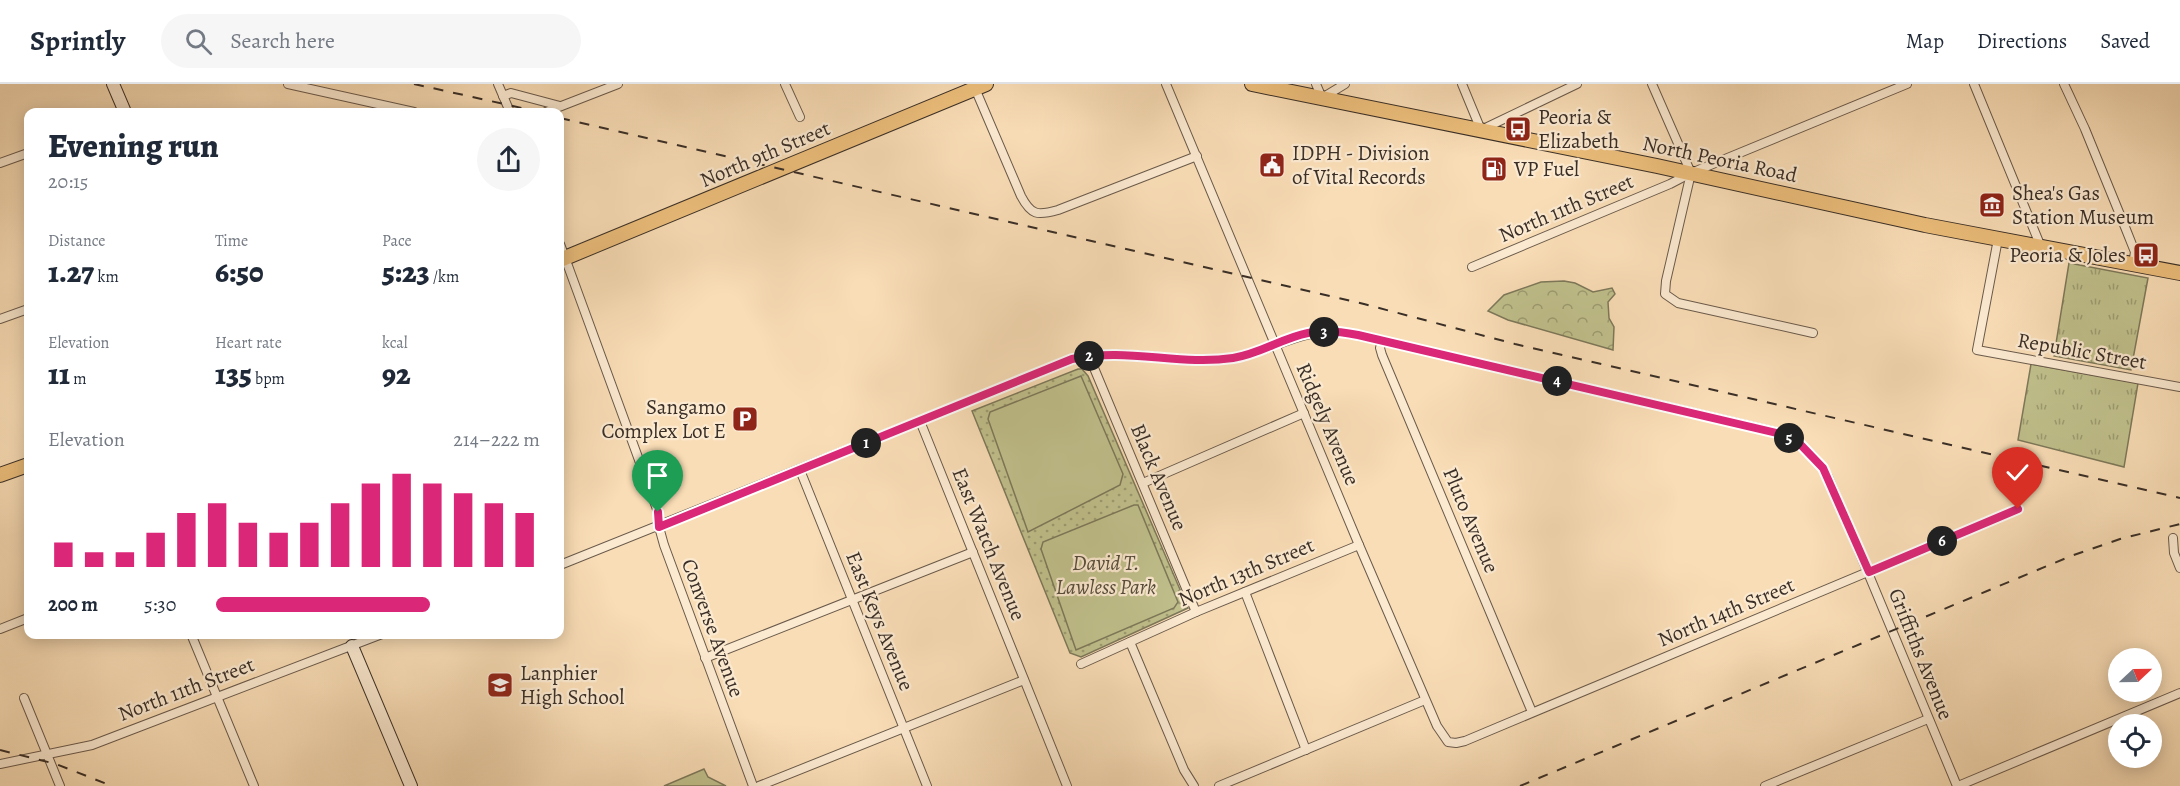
<!DOCTYPE html>
<meta charset="utf-8">
<style>
body{margin:0;font-family:Alegreya,serif;background:#f6f6f7;color:#1f2937;height:100vh;display:flex;flex-direction:column;font-size:22px;white-space:nowrap}
*{box-sizing:border-box;margin:0}
p{font-size:20px;color:#747a83}
.icon{flex:none;width:33px;height:33px;fill:none;stroke:currentColor;stroke-width:2;stroke-linecap:round;stroke-linejoin:round}
.map{position:relative;flex:1;overflow:hidden}
.details{position:absolute;left:24px;top:24px;width:540px;height:531px;display:flex;flex-direction:column;background:#fff;border-radius:12px;box-shadow:0 3px 15px #0003}
.details>*{flex:none}
.needle{width:39px;rotate:68deg}
.buttons{position:absolute;left:2108px;top:564px;display:grid;gap:12px}
.buttons a{display:grid;place-items:center;width:54px;height:54px;border-radius:50%;background:#fff;box-shadow:0 3px 15px #0003;font-size:30px}
.pin{position:absolute;display:grid;place-items:center;width:51px;height:51px;color:#fff;margin:-62px -26px;border-radius:50% 50% 50% 0;rotate:-45deg;box-shadow:0 0 6px #0007}
.pin .icon{rotate:45deg}
.km{position:absolute;width:30px;height:30px;margin:-15px;border-radius:50%;background:#222;color:#fff;font-size:16px;line-height:30px;text-align:center}
.round{display:grid;place-items:center;flex:none;width:63px;height:63px;border-radius:32px;background:#f6f6f7}
.overview{display:flex;align-items:center;justify-content:space-between;height:102px;padding:0 24px}
h1{font-size:33px;font-weight:800;line-height:45px}
.figures{display:grid;grid-template-columns:repeat(3,1fr);gap:9px;height:102px;padding:6px 24px}
.figures div{display:grid;align-content:center}
.figures b{font-size:30px;font-weight:800}
.figures small{font-size:16px;font-weight:400}
.figures p{font-size:16px}
.chart{height:168px;padding:12px 24px}
.chart p{display:flex;justify-content:space-between}
.chart svg{width:100%;height:108px;margin-top:6px;stroke:#db2777;stroke-width:6}
ul{padding:0 24px;list-style:none;font-size:20px}
li{display:grid;grid-template-columns:96px 72px 1fr;align-items:center;height:45px}
li i{height:15px;border-radius:8px;background:#db2777}
header{display:flex;align-items:center;gap:36px;box-sizing:border-box;height:84px;padding:0 30px;background:#fff;border-bottom:2px solid #e0e1e3}
header strong{font-size:28px}
nav{display:flex;gap:33px;margin-inline-start:auto;font-size:21px}
.search{width:420px;height:54px;background:#f6f6f7;display:flex;align-items:center;gap:15px;box-sizing:border-box;padding:0 21px;border-radius:33px;color:#747a83;font-size:22px}
.map>svg:first-child{display:block}
.grass{fill:url(#grass-tufts);stroke:#7d785a;stroke-width:1.5}
.forest{fill:url(#forest-crowns);stroke:#7d785a;stroke-width:1.5}
.park{fill:url(#park-dots);stroke:#7d785a;stroke-width:1.5}
.pitch{fill:#c0c08c;stroke:#7d785a;stroke-width:1.5}
.lines{fill:none;stroke-linecap:round;stroke-linejoin:round}
.street-casing{stroke:#6a5a4b;stroke-width:10}
.secondary-casing{stroke:#3a2f27;stroke-width:14}
.primary-casing{stroke:#3a2f27;stroke-width:16}
.street{stroke:#fbe9d0;stroke-width:8}
.secondary{stroke:#fbe9d0;stroke-width:12}
.primary{stroke:#ecbe7b;stroke-width:14}
.rail{stroke:#3a2f27;stroke-width:2;stroke-dasharray:10 10;stroke-linecap:butt}
.route-casing{stroke:#fff;stroke-width:12}
.route{stroke:#db2777;stroke-width:8}
.labels{text-anchor:middle;dominant-baseline:central;stroke-width:4.5;stroke-linejoin:round;paint-order:stroke}
.poi-label{font-size:21px;fill:#3a2f27;stroke:#fbe9d0;text-anchor:start}
.street-label{font-size:21px;fill:#3a2f27;stroke:#fbe9d0}
.park-label{font-size:21px;font-style:italic;fill:#554c3b;stroke:#fbe9d0}
</style>
<header>
<strong>Sprintly</strong>
<div class="search"><svg class="icon" aria-label="search" viewBox="0 0 24 24"><circle cx="10" cy="10" r="6"/><path d="M15 15l6 6"/></svg>Search here</div>
<nav><a>Map</a><a>Directions</a><a>Saved</a></nav>
</header>
<div class="map">
<svg width="2180" height="702" viewBox="0 0 2180 702">
<defs>
<pattern id="grass-tufts" width="24" height="20" patternUnits="userSpaceOnUse" patternTransform="scale(1.5)"><rect width="24" height="20" fill="#c0c08c"/><path d="M3 7l-1-3M5 7V3M7 7l1-3M15 17l-1-3M17 17v-4M19 17l1-3" fill="none" stroke="#9d9c72"/></pattern>
<pattern id="forest-crowns" width="20" height="18" patternUnits="userSpaceOnUse" patternTransform="scale(1.5)"><rect width="20" height="18" fill="#c0c08c"/><path d="M2 6a3 3 0 1 1 6 0M12 15a3 3 0 1 1 6 0" fill="none" stroke="#9d9c72"/></pattern>
<pattern id="park-dots" width="8" height="8" patternUnits="userSpaceOnUse" patternTransform="scale(1.5)"><rect width="8" height="8" fill="#c0c08c"/><path d="M2 2h.1M6 6h.1" fill="none" stroke="#9d9c72" stroke-width="1.8" stroke-linecap="round"/></pattern>
</defs>
<rect width="100%" height="100%" fill="#f9ddb6"/>
<filter id="stains"><feTurbulence type="fractalNoise" baseFrequency=".00333" numOctaves="4"/><feColorMatrix values="0 0 0 0 .2 0 0 0 0 .09 0 0 0 0 .02 0 0 0 .5 -.17"/></filter>
<radialGradient id="worn" r=".72"><stop offset=".6" stop-color="#630" stop-opacity="0"/><stop offset="1" stop-color="#630" stop-opacity=".3"/></radialGradient>
<g class="grass">
<path d="M2069,179l79,15 -17,92 -77,-14z"/>
<path d="M2031,280l107,19 -14,84 -106,-27z"/>
</g>
<path class="forest" d="M1564,197l11,2 18,9 19,-4 3,6 -7,8 1,16 5,9 -1,23 -105,-30 -20,-9 16,-16 37,-13z"/>
<path class="park" d="M1078,285h4l6,7 100,232 -107,49 -11,-4 -98,-242z"/>
<g class="pitch">
<path d="M1081,292l42,98 -3,11 -92,47 -40,-113 2,-7z"/>
<path d="M1134,421h4l40,97 -4,6 -98,42 -35,-101 2,-7z"/>
<path d="M704,685l4,8 18,9h-62z"/>
</g>
<g class="lines">
<defs>
<g id="street">
<path d="M288,0l126,28"/>
<path d="M498,0l12,28"/>
<path d="M785,0l15,33"/>
<path d="M1166,0l193,461 78,181 11,16 8,1 9,-2 553,-232"/>
<path d="M1316,0l6,14 23,-14"/>
<path d="M1462,0l19,46 96,-46"/>
<path d="M1652,0l39,89 -25,108 -1,13 13,9 135,30"/>
<path d="M1974,0l67,163"/>
<path d="M2064,0l21,45 40,98 10,25 -2,12"/>
<path d="M974,2l47,110c10,19 16,20 37,14l139,-54"/>
<path d="M503,12l8,-3 49,13"/>
<path d="M546,28l72,-28"/>
<path d="M0,79l28,-10"/>
<path d="M1998,155l-21,111 203,37"/>
<path d="M560,160l98,268 1,15 5,18 89,241"/>
<path d="M1472,183l198,-83 21,-11 216,-89"/>
<path d="M0,235l28,-10"/>
<path d="M1382,256l-2,8 2,7 150,357"/>
<path d="M1089,272l107,256"/>
<path d="M920,337l147,365"/>
<path d="M800,386l127,316"/>
<path d="M1143,399l161,-70"/>
<path d="M2173,454l1,15 6,15"/>
<path d="M560,481l513,-206c57,-13 109,8 164,-2 42,-8 63,-30 111,-24l424,98c25,8 43,23 56,46l129,309"/>
<path d="M1245,508l61,158"/>
<path d="M0,545l28,-11"/>
<path d="M191,550l63,152"/>
<path d="M1130,558l54,128 10,16"/>
<path d="M705,574l268,-106"/>
<path d="M1081,580l115,-52 163,-67"/>
<path d="M24,614l36,88"/>
<path d="M0,680l92,-19 290,-111"/>
<path d="M759,702l265,-106"/>
<path d="M1219,702l206,-86"/>
<path d="M1765,702l163,-67"/>
<path d="M1958,702l222,-93"/>
</g>
<g id="secondary">
<path d="M113,0l12,28"/>
<path d="M352,562l59,140"/>
</g>
<g id="primary">
<path d="M1252,0l405,82 268,59 255,48"/>
<path d="M560,176l426,-176"/>
<path d="M0,391l28,-10"/>
</g>
</defs>
<use href="#street" class="street-casing"/>
<use href="#secondary" class="secondary-casing"/>
<use href="#primary" class="primary-casing"/>
<use href="#street" class="street"/>
<use href="#secondary" class="secondary"/>
<use href="#primary" class="primary"/>
<g class="rail">
<path d="M414,0l126,28"/>
<path d="M560,34l804,186 151,40 665,154"/>
<path d="M0,666l56,14 56,22"/>
<path d="M1520,702l551,-230 49,-17 60,-15"/>
</g>
</g>
<g class="lines">
<defs>
<path id="route" d="M658,428l1,15 413,-168c55,-12 107,7 161,-1 27,-4 49,-20 75,-25 17,-3 34,-1 50,2l423,99 18,9 24,25 46,104 149,-63"/>
</defs>
<use href="#route" class="route-casing"/>
<use href="#route" class="route"/>
</g>
<defs>
<symbol id="bus-square" viewBox="-11 -11 22 22"><rect x="-9" y="-9" width="18" height="18" rx="4" fill="#8f2418" stroke="#fbe9d0"/><path d="M-5-6H5V4H4V6H2V4H-2V6H-4V4H-5ZM-3.5-4V0h7V-4ZM-3.5 1.2v1.5H-2V1.2ZM2 1.2v1.5H3.5V1.2Z" fill="#fff"/></symbol>
<symbol id="civic-square" viewBox="-11 -11 22 22"><rect x="-9" y="-9" width="18" height="18" rx="4" fill="#8f2418" stroke="#fbe9d0"/><path d="M-.6-6.5H3V-4.5H.6V-3L4-1V1h2V6H-6V1h2V-1L-.6-3ZM-1.2 2.5V6h2.4V2.5Z" fill="#fff"/></symbol>
<symbol id="fuel-square" viewBox="-11 -11 22 22"><rect x="-9" y="-9" width="18" height="18" rx="4" fill="#8f2418" stroke="#fbe9d0"/><path d="M-5.5-6h7V0h2V4h1.3V-2.5L3-4.5l.8-.8L6-3V5H2.5V1h-1V6h-7ZM-4.2-4.7v3.2H.2V-4.7Z" fill="#fff"/></symbol>
<symbol id="museum-square" viewBox="-11 -11 22 22"><rect x="-9" y="-9" width="18" height="18" rx="4" fill="#8f2418" stroke="#fbe9d0"/><path d="M0-6L6-3V-2H-6V-3ZM-5-1h2V3h-2ZM-1-1h2V3h-2ZM3-1h2V3H3ZM-6 4H6V6H-6Z" fill="#fff"/></symbol>
<symbol id="parking-square" viewBox="-11 -11 22 22"><rect x="-9" y="-9" width="18" height="18" rx="4" fill="#8f2418" stroke="#fbe9d0"/><path d="M-3.5-5.5H1a3.5 3.5 0 0 1 0 7H-1V5.5H-3.5ZM-1-3.4V-.6H.8a1.4 1.4 0 0 0 0-2.8Z" fill="#fff"/></symbol>
<symbol id="school-square" viewBox="-11 -11 22 22"><rect x="-9" y="-9" width="18" height="18" rx="4" fill="#8f2418" stroke="#fbe9d0"/><path d="M0-5L7-2L0 1L-7-2ZM-4 1L0 2.5L4 1V4Q0 6-4 4Z" fill="#fff"/></symbol>
</defs>
<g fill-rule="evenodd">
<use href="#bus-square" x="1503" y="30" width="30" height="30"/>
<use href="#civic-square" x="1257" y="66" width="30" height="30"/>
<use href="#fuel-square" x="1479" y="70" width="30" height="30"/>
<use href="#museum-square" x="1977" y="106" width="30" height="30"/>
<use href="#bus-square" x="2131" y="156" width="30" height="30"/>
<use href="#parking-square" x="730" y="320" width="30" height="30"/>
<use href="#school-square" x="485" y="586" width="30" height="30"/>
</g>
<g class="labels">
<g class="poi-label">
<text x="1538" y="33">Peoria &amp;<tspan x="1538" dy="24">Elizabeth</tspan></text>
<text x="1292" y="69">IDPH - Division<tspan x="1292" dy="24">of Vital Records</tspan></text>
<text x="1514" y="85">VP Fuel</text>
<text x="2012" y="109">Shea's Gas<tspan x="2012" dy="24">Station Museum</tspan></text>
<text x="2126" y="171" text-anchor="end">Peoria &amp; Joles</text>
<text x="726" y="323" text-anchor="end">Sangamo<tspan x="726" dy="24">Complex Lot E</tspan></text>
<text x="520" y="589">Lanphier<tspan x="520" dy="24">High School</tspan></text>
</g>
<g class="street-label">
<text transform="translate(765 70) rotate(-23)">North 9th Street</text>
<text transform="translate(1720 75) rotate(12)">North Peoria Road</text>
<text transform="translate(1566 124) rotate(-23)">North 11th Street</text>
<text transform="translate(2082 267) rotate(10)">Republic Street</text>
<text transform="translate(1328 340) rotate(67)">Ridgely Avenue</text>
<text transform="translate(1159 393) rotate(67)">Black Avenue</text>
<text transform="translate(1471 436) rotate(67)">Pluto Avenue</text>
<text transform="translate(989 460) rotate(68)">East Watch Avenue</text>
<text transform="translate(1246 488) rotate(-23)">North 13th Street</text>
<text transform="translate(1726 528) rotate(-23)">North 14th Street</text>
<text transform="translate(880 537) rotate(68)">East Keys Avenue</text>
<text transform="translate(713 544) rotate(70)">Converse Avenue</text>
<text transform="translate(1921 570) rotate(68)">Griffiths Avenue</text>
<text transform="translate(186 605) rotate(-21)">North 11th Street</text>
</g>
<g class="park-label">
<text x="1106" y="479">David T.<tspan x="1106" dy="24">Lawless Park</tspan></text>
</g>
</g>
<rect width="100%" height="100%" filter="url(#stains)"/>
<rect width="100%" height="100%" fill="url(#worn)"/>
</svg>
<div class="buttons">
<a><svg class="needle" viewBox="-14 -14 28 28"><path d="M0-13l5 13h-10z" fill="#e53935"/><path d="M0 13l5-13h-10z" fill="#747a83"/></svg></a>
<a><svg class="icon" aria-label="locate" viewBox="0 0 24 24"><circle cx="12" cy="12" r="6"/><path d="M12 2v4M12 18v4M2 12h4M18 12h4"/></svg></a>
</div>
<div class="pin" style="left:658px;top:428px;background:#1e9e55"><svg class="icon" aria-label="arrive" viewBox="0 0 24 24"><path d="M6 21V4h12l-3 4 3 4H6"/></svg></div>
<div class="pin" style="left:2018px;top:425px;background:#d93025"><svg class="icon" aria-label="check" viewBox="0 0 24 24"><path d="M5 12l5 5 9-10"/></svg></div>
<b class="km" style="left:866px;top:359px">1</b>
<b class="km" style="left:1089px;top:272px">2</b>
<b class="km" style="left:1324px;top:248px">3</b>
<b class="km" style="left:1557px;top:297px">4</b>
<b class="km" style="left:1789px;top:354px">5</b>
<b class="km" style="left:1942px;top:457px">6</b>
<section class="details">
<div class="overview"><div><h1>Evening run</h1><p>20:15</p></div><a class="round"><svg class="icon" aria-label="share" viewBox="0 0 24 24"><path d="M12 15V3M7 8l5-5 5 5M5 13v7h14v-7"/></svg></a></div>
<div class="figures">
<div><p>Distance</p><b>1.27<small> km</small></b></div>
<div><p>Time</p><b>6:50</b></div>
<div><p>Pace</p><b>5:23<small> /km</small></b></div>
</div>
<div class="figures">
<div><p>Elevation</p><b>11<small> m</small></b></div>
<div><p>Heart rate</p><b>135<small> bpm</small></b></div>
<div><p>kcal</p><b>92</b></div>
</div>
<div class="chart"><p><span>Elevation</span>214–222 m</p>
<svg viewBox="0 0 160 44" preserveAspectRatio="none"><path d="M5 44V34M15 44V38M25 44V38M35 44V30M45 44V22M55 44V18M65 44V26M75 44V30M85 44V26M95 44V18M105 44V10M115 44V6M125 44V10M135 44V14M145 44V18M155 44V22"/></svg>
</div>
<ul>
<li><b>200 m</b>5:30<i style="width:66%"></i></li>
</ul>
</section>
</div>
